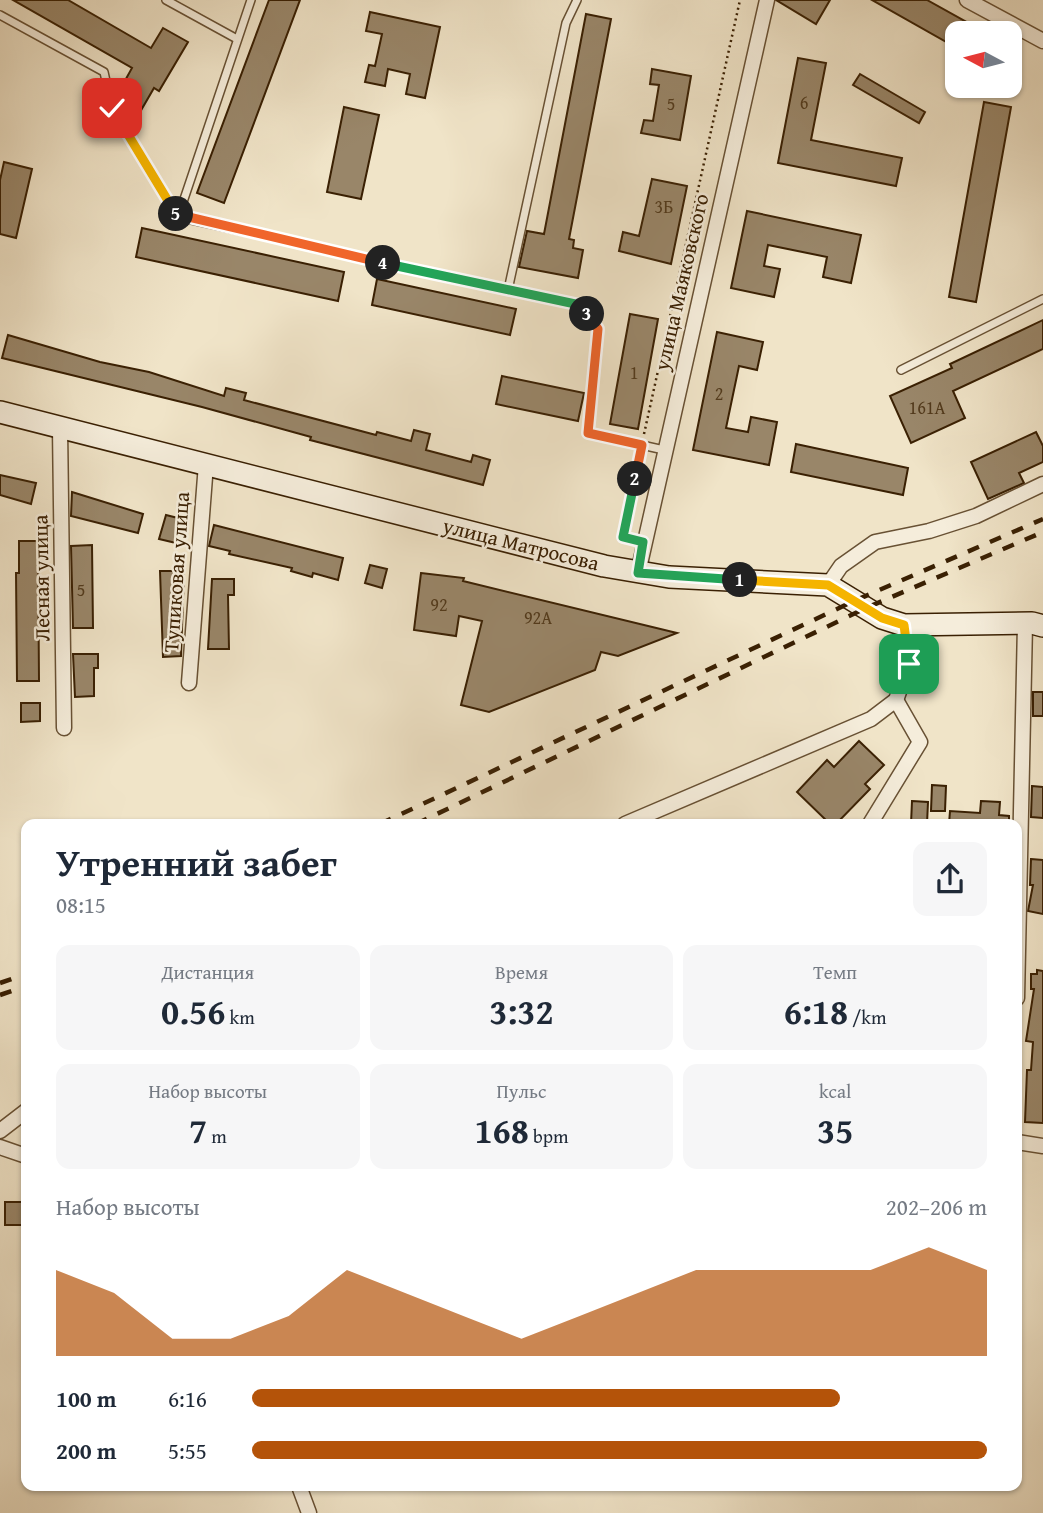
<!DOCTYPE html>
<html lang="ru">
<meta charset="utf-8">
<style>
body{margin:0;font-family:"Gentium Book Plus",serif;background:#f6f6f7;color:#1f2937;height:100vh;display:flex;flex-direction:column;font-size:26px;white-space:nowrap}
*{box-sizing:border-box;margin:0}
p{font-size:23px;color:#747a83}
.icon{flex:none;width:38px;height:38px;fill:none;stroke:currentColor;stroke-width:2;stroke-linecap:round;stroke-linejoin:round}
.map{position:relative;flex:1;overflow:hidden}
.sheet{position:absolute;left:21px;top:819px;width:1001px;height:672px;display:flex;flex-direction:column;background:#fff;border-radius:14px;box-shadow:0 2px 5px #0004}
.sheet>*{flex:none}
.needle{width:46px;rotate:277deg}
.tools{position:absolute;left:945px;top:21px;display:grid;gap:14px}
.tools a{display:grid;place-items:center;width:77px;height:77px;border-radius:14px;background:#fff;box-shadow:0 2px 5px #0004;font-size:35px}
.pin{position:absolute;display:grid;place-items:center;width:60px;height:60px;color:#fff;margin:-30px;border-radius:14px;box-shadow:0 4px 10px #0006}
.km{position:absolute;width:35px;height:35px;margin:-18px;border-radius:50%;background:#222;color:#fff;font-size:19px;line-height:35px;text-align:center}
.round{display:grid;place-items:center;flex:none;width:74px;height:74px;border-radius:14px;background:#f6f6f7}
.overview{display:flex;align-items:center;justify-content:space-between;height:119px;padding:0 35px}
h1{font-size:38px;font-weight:600;line-height:52px}
.stats{display:grid;grid-template-columns:repeat(3,1fr);gap:10px;height:119px;padding:7px 35px}
.stats div{display:grid;align-content:center;border-radius:14px;background:#f6f6f7;text-align:center}
.stats b{font-size:35px;font-weight:600}
.stats small{font-size:19px;font-weight:400}
.stats p{font-size:19px}
.chart{height:196px;padding:14px 35px}
.chart p{display:flex;justify-content:space-between}
.chart svg{width:100%;height:126px;margin-top:7px;fill:#b45309;opacity:.7}
ul{padding:0 35px;list-style:none;font-size:23px}
li{display:grid;grid-template-columns:112px 84px 1fr;align-items:center;height:52px}
li i{height:18px;border-radius:9px;background:#b45309}
.map>svg:first-child{display:block}
.building{fill:#998669;stroke:#3a2003;stroke-width:2}
.lines{fill:none;stroke-linecap:round;stroke-linejoin:round}
.lane-casing{stroke:#685134;stroke-width:10}
.street-casing{stroke:#685134;stroke-width:17}
.secondary-casing{stroke:#3a2003;stroke-width:24}
.path{stroke:#3a2003;stroke-width:2.5;stroke-dasharray:2 3.5;stroke-linecap:butt}
.lane{stroke:#f5eddb;stroke-width:7}
.street{stroke:#f5eddb;stroke-width:14}
.secondary{stroke:#f5eddb;stroke-width:21}
.rail{stroke:#3a2003;stroke-width:4.5;stroke-dasharray:12 12;stroke-linecap:butt}
.split-1-casing{stroke:#fff;stroke-width:14}
.split-2-casing{stroke:#fff;stroke-width:14}
.split-3-casing{stroke:#fff;stroke-width:14}
.split-4-casing{stroke:#fff;stroke-width:14}
.split-5-casing{stroke:#fff;stroke-width:14}
.split-6-casing{stroke:#fff;stroke-width:14}
.split-1{stroke:#f5b400;stroke-width:9}
.split-2{stroke:#22a559;stroke-width:9}
.split-3{stroke:#f0652b;stroke-width:9}
.split-4{stroke:#22a559;stroke-width:9}
.split-5{stroke:#f0652b;stroke-width:9}
.split-6{stroke:#f5b400;stroke-width:9}
.labels{text-anchor:middle;dominant-baseline:central;stroke-width:5;stroke-linejoin:round;paint-order:stroke}
.number-label{font-size:18px;fill:#523a1c}
.street-label{font-size:21px;fill:#3a2003;stroke:#f5eddb}
</style>
<div class="map">
<svg width="1043" height="1513" viewBox="0 0 1043 1513">
<rect width="100%" height="100%" fill="#f0e4c8"/>
<filter id="stains"><feTurbulence type="fractalNoise" baseFrequency=".00286" numOctaves="4"/><feColorMatrix values="0 0 0 0 .2 0 0 0 0 .09 0 0 0 0 .02 0 0 0 .5 -.17"/></filter>
<radialGradient id="worn" r=".72"><stop offset=".6" stop-color="#630" stop-opacity="0"/><stop offset="1" stop-color="#630" stop-opacity=".3"/></radialGradient>
<g class="building">
<path d="M13,0h55l83,48 12,-20 25,14 -29,49 -5,-3 -14,24 -24,-15 16,-29z"/>
<path d="M269,0h31l-76,203 -27,-10z"/>
<path d="M776,0h54l-14,24z"/>
<path d="M872,0h55l43,24 -5,9h-8v15z"/>
<path d="M370,12l70,15 -15,71 -19,-4 4,-20 -22,-5 -3,17 -20,-4 4,-17 6,1 7,-32 -16,-3z"/>
<path d="M586,14l25,5 -42,220 5,1 -1,8 10,2 -5,28 -59,-11 8,-36 17,3z"/>
<path d="M798,58l28,5 -15,77 91,18 -6,28 -118,-23z"/>
<path d="M652,69l39,7 -11,64 -39,-7 3,-13 9,1 6,-36 -9,-1z"/>
<path d="M860,74l65,38 -6,11 -66,-38z"/>
<path d="M984,102l27,5 -35,195 -27,-5z"/>
<path d="M344,107l35,8 -18,84 -34,-7z"/>
<path d="M4,162l28,7 -16,69 -16,-4v-54z"/>
<path d="M652,179l35,7 -16,78 -52,-13 4,-19 16,4z"/>
<path d="M747,211l114,24 -10,48 -28,-6 4,-20 -59,-12 -4,21 16,3 -6,28 -43,-9z"/>
<path d="M142,228l202,44 -6,29 -202,-44z"/>
<path d="M377,279l139,30 -6,26 -138,-30z"/>
<path d="M630,314l28,5 -20,110 -28,-5z"/>
<path d="M1043,320v29l-90,42 12,27 -54,25 -21,-47 62,-28 -2,-4z"/>
<path d="M717,332l46,10 -6,28 -18,-4 -13,62 22,4 3,-15 26,5 -8,43 -76,-15z"/>
<path d="M8,335l92,27 49,10 75,24 2,-8 20,5 -2,7 132,35 1,-3 34,9 3,-11 16,4 -4,16 45,12 2,-7 17,5 -7,25 -173,-45 1,-3 -109,-30 -200,-49z"/>
<path d="M502,376l82,17 -6,28 -82,-17z"/>
<path d="M1036,432l7,14v16l-24,11 5,10 -36,16 -17,-37z"/>
<path d="M796,444l112,24 -5,27 -112,-23z"/>
<path d="M0,475l36,8 -5,21 -31,-9z"/>
<path d="M72,492l71,22 -5,19 -67,-17z"/>
<path d="M166,515l16,4 -6,24 -17,-4z"/>
<path d="M214,525l129,33 -5,22 -25,-7 -1,4 -21,-6 1,-3 -63,-14 1,-3 -21,-5z"/>
<path d="M19,541h19l1,140h-22l-1,-108h3z"/>
<path d="M92,545l1,83h-20l-2,-82z"/>
<path d="M370,565l17,4 -5,19 -17,-5z"/>
<path d="M160,571h24l-3,85 -18,1z"/>
<path d="M421,573l43,5 -1,3 214,52 -59,23 -17,-4 -6,18 -106,42 -28,-7 21,-84 -23,-5 -3,20 -42,-6z"/>
<path d="M212,579h22v16h-6l1,54h-21z"/>
<path d="M73,654h25v14h-4v28l-19,1z"/>
<rect x="1033" y="692" width="10" height="24"/>
<path d="M21,703h19v18l-19,1z"/>
<path d="M859,741l25,24 -19,19 5,5 -34,35h-6l-33,-32 30,-32 7,7z"/>
<path d="M932,785l14,1 -1,25h-14z"/>
<path d="M1032,786l11,1v31l-12,-1z"/>
<path d="M912,801l16,1 -1,22h-16z"/>
<path d="M981,801l19,1 -1,13 10,1v8h-60l1,-13 30,2z"/>
<path d="M1031,859l12,1v54l-15,-3 5,-26h-3z"/>
<path d="M1037,970l6,1v152l-18,-1 2,-52h4l2,-28 -7,-1 8,-52h-3v-15h6z"/>
<rect x="5" y="1202" width="17" height="23"/>
</g>
<g class="lines">
<defs>
<g id="lane">
<path d="M166,0l71,39"/>
<path d="M0,15l104,57 8,36 66,109 402,88 19,24 -11,104 76,17"/>
<path d="M178,217l73,-217"/>
<path d="M508,290l58,-267 11,-23"/>
<path d="M901,370l142,-71"/>
</g>
<g id="street">
<path d="M967,0l76,41"/>
<path d="M60,428l4,300"/>
<path d="M638,573l129,-573"/>
<path d="M828,585l13,-19 34,-24 54,-11 47,-15 67,-32"/>
<path d="M189,683l17,-219"/>
<path d="M625,824l246,-105 25,-19 13,-36 -5,-39"/>
<path d="M870,824l50,-82 -24,-42"/>
<path d="M1017,998l8,-374"/>
<path d="M0,1131l26,-20"/>
<path d="M1017,1142l26,4"/>
<path d="M0,1147l26,9"/>
<path d="M299,1486l10,27"/>
</g>
<path id="secondary" d="M0,412l604,154 65,11 159,8 54,33 22,7 128,-2 11,3"/>
</defs>
<use href="#lane" class="lane-casing"/>
<use href="#street" class="street-casing"/>
<use href="#secondary" class="secondary-casing"/>
<g class="path">
<path d="M644,434l96,-434"/>
<path d="M633,540l-10,-3 17,-83"/>
</g>
<use href="#lane" class="lane"/>
<use href="#street" class="street"/>
<use href="#secondary" class="secondary"/>
<g class="rail">
<path d="M380,824l474,-223 189,-82"/>
<path d="M416,824l450,-216 177,-76"/>
<path d="M0,983l26,-9"/>
<path d="M0,995l26,-9"/>
</g>
</g>
<g class="lines">
<defs>
<path id="split-1" d="M740,580l88,5 54,33 22,7 5,39"/>
<path id="split-2" d="M635,479l-12,58 20,5 -5,31 102,7"/>
<path id="split-3" d="M587,314l11,15 -10,104 54,12 -7,34"/>
<path id="split-4" d="M383,263l197,42 7,9"/>
<path id="split-5" d="M176,214l207,49"/>
<path id="split-6" d="M112,108l64,106"/>
</defs>
<use href="#split-1" class="split-1-casing"/>
<use href="#split-2" class="split-2-casing"/>
<use href="#split-3" class="split-3-casing"/>
<use href="#split-4" class="split-4-casing"/>
<use href="#split-5" class="split-5-casing"/>
<use href="#split-6" class="split-6-casing"/>
<use href="#split-1" class="split-1"/>
<use href="#split-2" class="split-2"/>
<use href="#split-3" class="split-3"/>
<use href="#split-4" class="split-4"/>
<use href="#split-5" class="split-5"/>
<use href="#split-6" class="split-6"/>
</g>
<g class="labels">
<g class="number-label">
<text x="804" y="102">6</text>
<text x="671" y="103">5</text>
<text x="664" y="206">3Б</text>
<text x="634" y="372">1</text>
<text x="719" y="393">2</text>
<text x="927" y="407">161А</text>
<text x="81" y="589">5</text>
<text x="439" y="604">92</text>
<text x="538" y="617">92А</text>
</g>
<g class="street-label">
<text transform="translate(681 282) rotate(-77)">улица Маяковского</text>
<text transform="translate(521 544) rotate(14)">улица Матросова</text>
<text transform="translate(176 572) rotate(-86)">Тупиковая улица</text>
<text transform="translate(41 578) rotate(-91)">Лесная улица</text>
</g>
</g>
<rect width="100%" height="100%" filter="url(#stains)"/>
<rect width="100%" height="100%" fill="url(#worn)"/>
</svg>
<div class="tools">
<a><svg class="needle" viewBox="-14 -14 28 28"><path d="M0-13l5 13h-10z" fill="#e53935"/><path d="M0 13l5-13h-10z" fill="#747a83"/></svg></a>
</div>
<div class="pin" style="left:909px;top:664px;background:#1e9e55"><svg class="icon" aria-label="arrive" viewBox="0 0 24 24"><path d="M6 21V4h12l-3 4 3 4H6"/></svg></div>
<div class="pin" style="left:112px;top:108px;background:#d93025"><svg class="icon" aria-label="check" viewBox="0 0 24 24"><path d="M5 12l5 5 9-10"/></svg></div>
<b class="km" style="left:740px;top:580px">1</b>
<b class="km" style="left:635px;top:479px">2</b>
<b class="km" style="left:587px;top:314px">3</b>
<b class="km" style="left:383px;top:263px">4</b>
<b class="km" style="left:176px;top:214px">5</b>
<section class="sheet">
<div class="overview"><div><h1>Утренний забег</h1><p>08:15</p></div><a class="round"><svg class="icon" aria-label="share" viewBox="0 0 24 24"><path d="M12 15V3M7 8l5-5 5 5M5 13v7h14v-7"/></svg></a></div>
<div class="stats">
<div><p>Дистанция</p><b>0.56<small> km</small></b></div>
<div><p>Время</p><b>3:32</b></div>
<div><p>Темп</p><b>6:18<small> /km</small></b></div>
</div>
<div class="stats">
<div><p>Набор высоты</p><b>7<small> m</small></b></div>
<div><p>Пульс</p><b>168<small> bpm</small></b></div>
<div><p>kcal</p><b>35</b></div>
</div>
<div class="chart"><p><span>Набор высоты</span>202–206 m</p>
<svg viewBox="0 0 160 44" preserveAspectRatio="none"><path d="M0 44V14L10 22L20 38L30 38L40 30L50 14L60 22L70 30L80 38L90 30L100 22L110 14L120 14L130 14L140 14L150 6L160 14V44z"/></svg>
</div>
<ul>
<li><b>100 m</b>6:16<i style="width:80%"></i></li>
<li><b>200 m</b>5:55<i style="width:100%"></i></li>
</ul>
</section>
</div>
